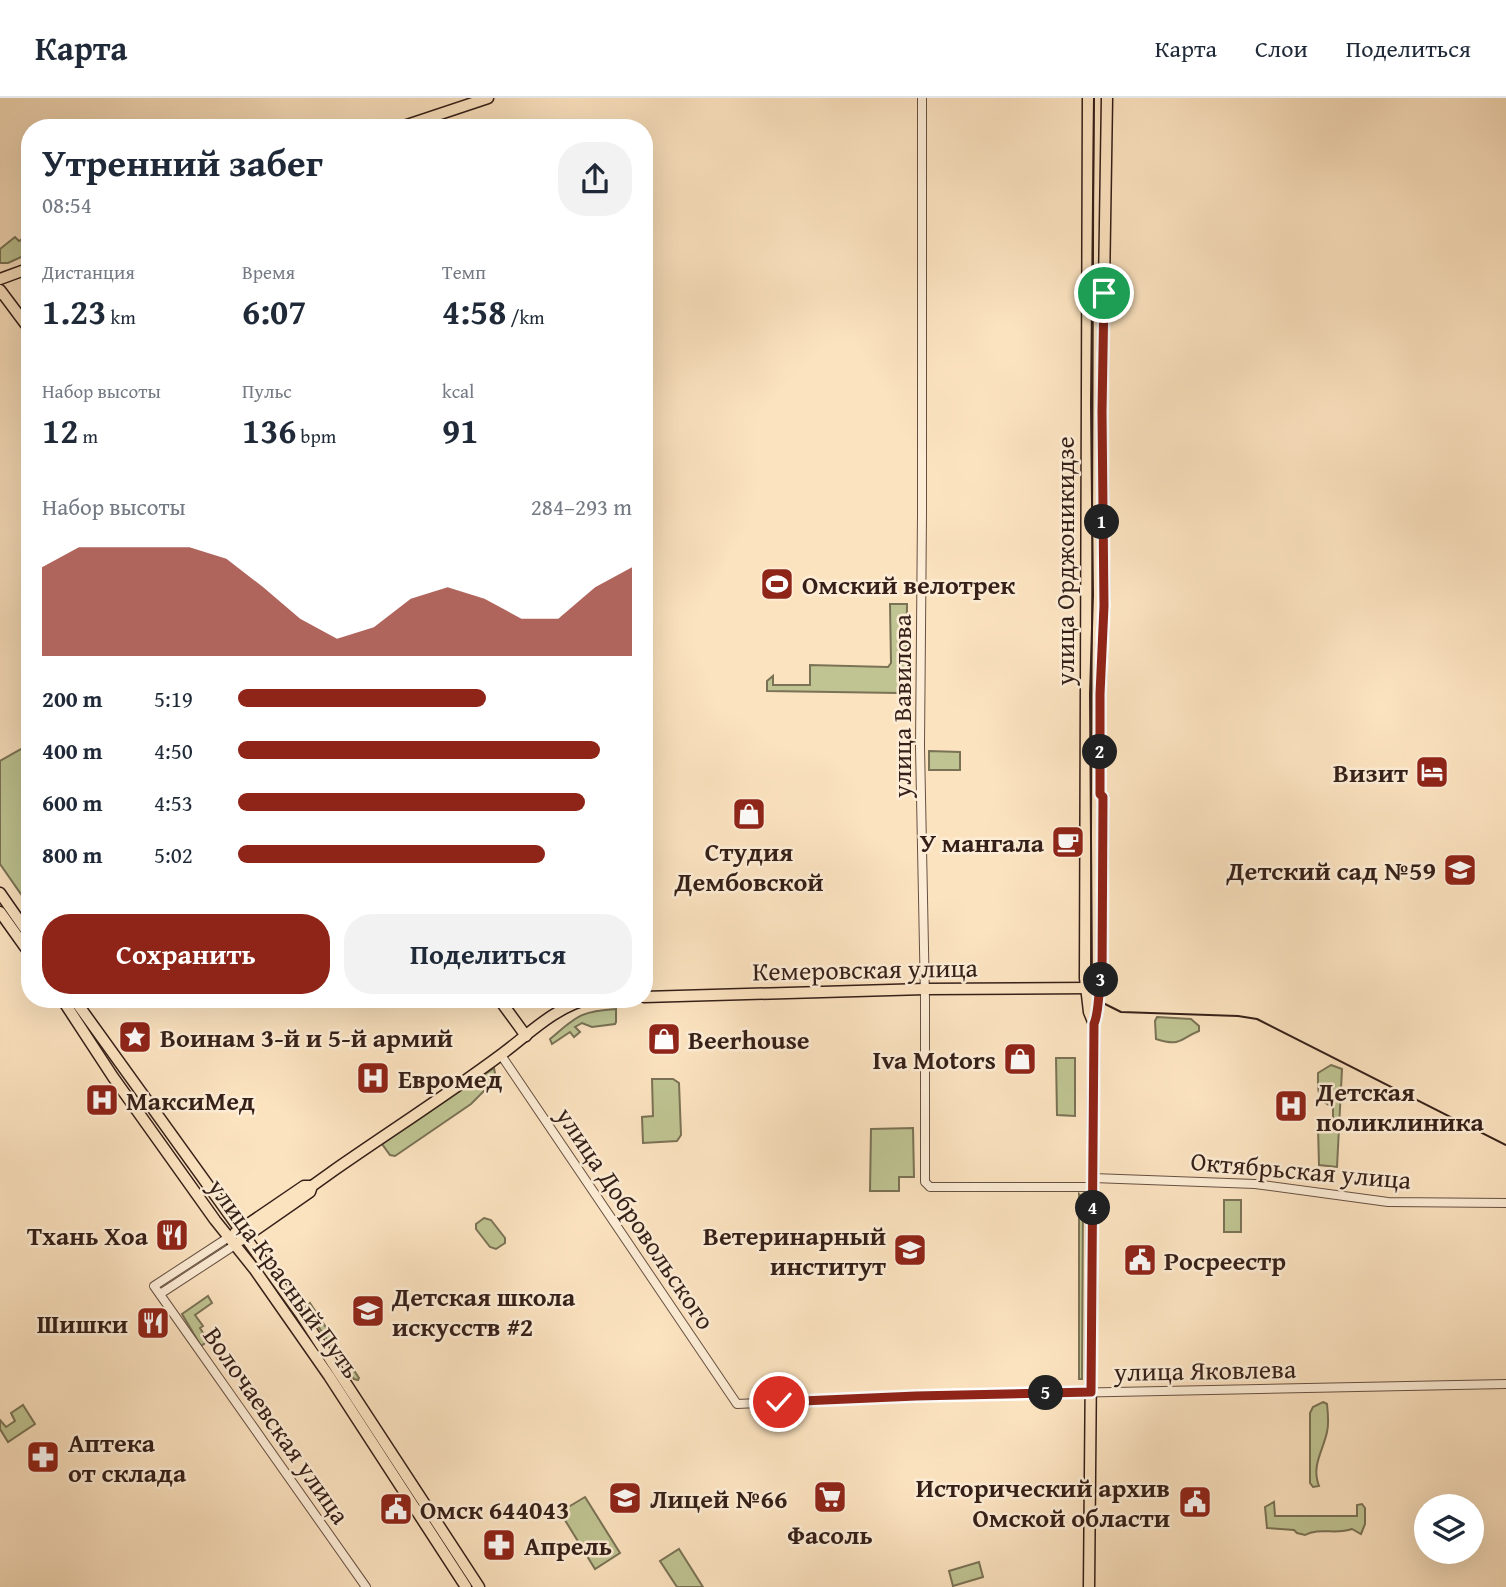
<!DOCTYPE html>
<html lang="ru">
<meta charset="utf-8">
<style>
body{margin:0;font-family:"Gentium Book Plus",serif;background:#f2f2f3;color:#1f2937;height:100vh;display:flex;flex-direction:column;font-size:26px;white-space:nowrap}
*{box-sizing:border-box;margin:0}
p{font-size:23px;color:#747a83}
.icon{flex:none;width:38px;height:38px;fill:none;stroke:currentColor;stroke-width:2;stroke-linecap:round;stroke-linejoin:round}
.map{position:relative;flex:1;overflow:hidden}
.details{position:absolute;left:21px;top:21px;width:632px;height:889px;display:flex;flex-direction:column;background:#fff;border-radius:28px;box-shadow:0 7px 28px #0002}
.details>*{flex:none}
.buttons{position:absolute;left:1414px;top:1396px;display:grid;gap:14px}
.buttons a{display:grid;place-items:center;width:70px;height:70px;border-radius:50%;background:#fff;box-shadow:0 7px 28px #0002;font-size:35px}
.pin{position:absolute;display:grid;place-items:center;width:60px;height:60px;color:#fff;margin:-30px;border:4px solid #fff;border-radius:50%;box-shadow:0 2px 7px #0007}
.km{position:absolute;width:35px;height:35px;margin:-18px;border-radius:50%;background:#222;color:#fff;font-size:19px;line-height:35px;text-align:center}
.round{display:grid;place-items:center;flex:none;width:74px;height:74px;border-radius:28px;background:#f2f2f3}
.overview{display:flex;align-items:center;justify-content:space-between;height:119px;padding:0 21px}
h1{font-size:38px;font-weight:700;line-height:52px}
.figures{display:grid;grid-template-columns:repeat(3,1fr);gap:10px;height:119px;padding:7px 21px}
.figures div{display:grid;align-content:center}
.figures b{font-size:35px;font-weight:700}
.figures small{font-size:19px;font-weight:400}
.figures p{font-size:19px}
.chart{height:196px;padding:14px 21px}
.chart p{display:flex;justify-content:space-between}
.chart svg{width:100%;height:126px;margin-top:7px;fill:#8f2418;opacity:.7}
.cta{display:flex;gap:14px;margin-top:auto;padding:14px 21px}
.cta a{flex:1;height:80px;border-radius:28px;background:#8f2418;color:#fff;font-size:28px;font-weight:700;line-height:80px;text-align:center}
.cta a+a{background:#f2f2f3;color:#1f2937}
ul{padding:0 21px;list-style:none;font-size:23px}
li{display:grid;grid-template-columns:112px 84px 1fr;align-items:center;height:52px}
li i{height:18px;border-radius:9px;background:#8f2418}
header{display:flex;align-items:center;gap:42px;box-sizing:border-box;height:98px;padding:0 35px;background:#fff;border-bottom:2px solid #e0e1e3}
header strong{font-size:33px}
nav{display:flex;gap:38px;margin-inline-start:auto;font-size:24px}
.map>svg:first-child{display:block}
.green{fill:#bfc492;stroke:#7a7255;stroke-width:2}
.lines{fill:none;stroke-linecap:round;stroke-linejoin:round}
.minor-casing{stroke:#675042;stroke-width:10}
.major-casing{stroke:#351f18;stroke-width:13}
.minor{stroke:#fdedd6;stroke-width:8}
.major{stroke:#fce3c0;stroke-width:10}
.tram{stroke:#351f18;stroke-width:2}
.route-casing{stroke:#fff;stroke-width:14}
.route{stroke:#8f2418;stroke-width:9}
.labels{text-anchor:middle;dominant-baseline:central;stroke-width:5;stroke-linejoin:round;paint-order:stroke}
.street-label{font-size:26px;fill:#351f18;stroke:#fdedd6}
.poi-label{font-size:26px;font-weight:bold;fill:#351f18;stroke:#fdedd6;text-anchor:start}
</style>
<header>
<strong>Карта</strong>
<nav><a>Карта</a><a>Слои</a><a>Поделиться</a></nav>
</header>
<div class="map">
<svg width="1506" height="1489" viewBox="0 0 1506 1489">
<rect width="100%" height="100%" fill="#fce3c0"/>
<filter id="stains"><feTurbulence type="fractalNoise" baseFrequency=".00286" numOctaves="4"/><feColorMatrix values="0 0 0 0 .2 0 0 0 0 .09 0 0 0 0 .02 0 0 0 .5 -.17"/></filter>
<radialGradient id="worn" r=".72"><stop offset=".6" stop-color="#630" stop-opacity="0"/><stop offset="1" stop-color="#630" stop-opacity=".3"/></radialGradient>
<g class="green">
<path d="M30,137v18l-22,10h-8v-14l15,-12 4,4z"/>
<path d="M890,506h17l-1,78 -2,8 -5,3 -132,-2v-10l6,-5v9h37v-20l78,2 3,-4z"/>
<path d="M30,646v163l-30,-43v-103z"/>
<path d="M929,653l31,1v18h-31z"/>
<path d="M616,911v13l-1,2 -23,3 -10,-4 -7,4 5,5 -6,5 -4,-5 -18,12 -2,-5c26,-22 30,-28 66,-30z"/>
<path d="M1157,919l34,2 8,7v5c-20,8 -18,16 -43,8l-1,-18z"/>
<path d="M1056,960h19v58l-18,-1z"/>
<path d="M1331,967l11,4 -5,98 -18,-2 -1,-37 3,-6 12,-1v-15c-17,-3 -15,-18 -15,-33z"/>
<path d="M494,970l2,11 -25,25 -76,52 -5,-1 -8,-11z"/>
<path d="M652,981h21l6,4 2,52 -4,6 -34,2 -1,-26 11,-1z"/>
<path d="M913,1030l1,49h-15v14h-29l1,-62z"/>
<path d="M1079,1096l4,4 -1,181h-3z"/>
<rect x="1224" y="1102" width="17" height="32"/>
<path d="M484,1120l7,2 14,18v5l-9,6 -6,-2 -14,-18v-5z"/>
<path d="M208,1198l4,7 -17,12 8,11 -3,2 8,13 -7,5 -19,-32z"/>
<path d="M310,1205l49,75 -1,2 -4,-1 -49,-72z"/>
<path d="M1323,1304l4,2c1,9 2,20 0,28 -4,19 -16,34 -8,54l-6,1 -3,-4v-70l3,-6z"/>
<path d="M23,1307l12,19 -27,18 -8,-13v-9l6,7 9,-6 -4,-8z"/>
<path d="M585,1399l35,56 -25,16 -35,-57z"/>
<path d="M1274,1404l1,14h82v-11l5,-1 3,4v16l-4,10 -9,-5c-16,6 -33,-2 -47,6l-8,-2 -3,-3 -27,-2 -2,-21z"/>
<path d="M679,1451l24,38h-26l-17,-26z"/>
<path d="M979,1464l4,15 -30,9 -4,-15z"/>
</g>
<g class="lines">
<defs>
<g id="minor">
<path d="M922,0v416l-2,232 5,253v183l5,5h163"/>
<path d="M501,957l236,349 179,-8 590,-12"/>
<path d="M1093,1080l162,6 133,18 118,1"/>
<path d="M229,1139l-75,49 212,301"/>
<path d="M160,1196l75,-49"/>
</g>
<g id="major">
<path d="M1088,0l-3,880 4,34 5,12"/>
<path d="M398,30l90,-30"/>
<path d="M0,181l30,-11"/>
<path d="M0,192l30,40"/>
<path d="M0,795l30,43"/>
<path d="M0,814l30,42"/>
<path d="M644,899l281,-8 167,-1"/>
<path d="M62,901l51,78 102,143 40,50 74,106 137,211"/>
<path d="M74,901l226,314 179,274"/>
<path d="M499,901l27,37"/>
<path d="M235,1135l69,-47h8"/>
<path d="M241,1142l69,-48 2,-6 21,-15c56,-39 114,-76 169,-117 27,-20 52,-46 86,-55"/>
<path d="M1089,1489l5,-563c6,-15 3,-31 8,-46l1,-181 -3,-3v-100l4,-88 -2,-194 5,-314"/>
</g>
</defs>
<use href="#minor" class="minor-casing"/>
<use href="#major" class="major-casing"/>
<use href="#minor" class="minor"/>
<use href="#major" class="major"/>
<path class="tram" d="M1094,0l-3,307 2,190 -3,99 2,288 4,11 7,10 18,9 117,4 19,3 249,126"/>
</g>
<g class="lines">
<defs>
<path id="route" d="M779,1304l137,-6 175,-4 3,-368c6,-15 3,-31 8,-46l1,-181 -3,-3v-100l4,-88 -2,-194 2,-119"/>
</defs>
<use href="#route" class="route-casing"/>
<use href="#route" class="route"/>
</g>
<defs>
<symbol id="stadium-square" viewBox="-11 -11 22 22"><rect x="-9" y="-9" width="18" height="18" rx="4" fill="#8f2418" stroke="#fdedd6"/><path d="M0-5a6.5 5 0 1 0 0 10a6.5 5 0 1 0 0-10ZM-3.5-1.8h7v3.6h-7Z" fill="#fff"/></symbol>
<symbol id="hotel-square" viewBox="-11 -11 22 22"><rect x="-9" y="-9" width="18" height="18" rx="4" fill="#8f2418" stroke="#fdedd6"/><path d="M-6-4.5h1.5V1H6V5H4.5V3h-9V5H-6ZM-4 0a1.8 1.8 0 1 1 3.6 0ZM.5 0V-2.5h3Q6-2.5 6 0Z" fill="#fff"/></symbol>
<symbol id="shop-square" viewBox="-11 -11 22 22"><rect x="-9" y="-9" width="18" height="18" rx="4" fill="#8f2418" stroke="#fdedd6"/><path d="M-5-2.5h2.3a2.7 3.5 0 0 1 5.4 0H5L5.5 6h-11ZM-1.5-2.5h3a1.5 2.3 0 0 0-3 0Z" fill="#fff"/></symbol>
<symbol id="cafe-square" viewBox="-11 -11 22 22"><rect x="-9" y="-9" width="18" height="18" rx="4" fill="#8f2418" stroke="#fdedd6"/><path d="M-5.5-4.5H6V0H3Q3 3.5 0 3.5H-2.5Q-5.5 3.5-5.5 0ZM3-3.2v2h1.7v-2ZM-6 4.5H4V6H-6Z" fill="#fff"/></symbol>
<symbol id="school-square" viewBox="-11 -11 22 22"><rect x="-9" y="-9" width="18" height="18" rx="4" fill="#8f2418" stroke="#fdedd6"/><path d="M0-5L7-2L0 1L-7-2ZM-4 1L0 2.5L4 1V4Q0 6-4 4Z" fill="#fff"/></symbol>
<symbol id="sight-square" viewBox="-11 -11 22 22"><rect x="-9" y="-9" width="18" height="18" rx="4" fill="#8f2418" stroke="#fdedd6"/><path d="M0-6L1.8-2.2L6-1.7L2.9 1.2L3.7 5.4L0 3.3L-3.7 5.4L-2.9 1.2L-6-1.7L-1.8-2.2Z" fill="#fff"/></symbol>
<symbol id="hospital-square" viewBox="-11 -11 22 22"><rect x="-9" y="-9" width="18" height="18" rx="4" fill="#8f2418" stroke="#fdedd6"/><path d="M-5-5h3v3.5h4V-5h3V5h-3V1.5h-4V5h-3Z" fill="#fff"/></symbol>
<symbol id="restaurant-square" viewBox="-11 -11 22 22"><rect x="-9" y="-9" width="18" height="18" rx="4" fill="#8f2418" stroke="#fdedd6"/><path d="M-5-6h1v4h1v-4h1v4h1v-4h1v5L-1.5 .5V6h-2V.5L-5-1ZM5-6V6H3V1.5H1.5Q1.5-4 5-6Z" fill="#fff"/></symbol>
<symbol id="university-square" viewBox="-11 -11 22 22"><rect x="-9" y="-9" width="18" height="18" rx="4" fill="#8f2418" stroke="#fdedd6"/><path d="M0-5L7-2L0 1L-7-2ZM-4 1L0 2.5L4 1V4Q0 6-4 4Z" fill="#fff"/></symbol>
<symbol id="civic-square" viewBox="-11 -11 22 22"><rect x="-9" y="-9" width="18" height="18" rx="4" fill="#8f2418" stroke="#fdedd6"/><path d="M-.6-6.5H3V-4.5H.6V-3L4-1V1h2V6H-6V1h2V-1L-.6-3ZM-1.2 2.5V6h2.4V2.5Z" fill="#fff"/></symbol>
<symbol id="pharmacy-square" viewBox="-11 -11 22 22"><rect x="-9" y="-9" width="18" height="18" rx="4" fill="#8f2418" stroke="#fdedd6"/><path d="M-2-6h4v4h4v4h-4v4h-4v-4h-4v-4h4Z" fill="#fff"/></symbol>
<symbol id="supermarket-square" viewBox="-11 -11 22 22"><rect x="-9" y="-9" width="18" height="18" rx="4" fill="#8f2418" stroke="#fdedd6"/><path d="M-6-5.5h2.5l.6 2H6L4.5 2H-2.5L-4.4-4H-6ZM-1.5 3.2a1.3 1.3 0 1 0 .1 0ZM3 3.2a1.3 1.3 0 1 0 .1 0Z" fill="#fff"/></symbol>
</defs>
<g fill-rule="evenodd">
<use href="#stadium-square" x="758" y="467" width="38" height="38"/>
<use href="#hotel-square" x="1413" y="655" width="38" height="38"/>
<use href="#shop-square" x="730" y="697" width="38" height="38"/>
<use href="#cafe-square" x="1049" y="725" width="38" height="38"/>
<use href="#school-square" x="1441" y="753" width="38" height="38"/>
<use href="#sight-square" x="116" y="920" width="38" height="38"/>
<use href="#shop-square" x="645" y="922" width="38" height="38"/>
<use href="#shop-square" x="1001" y="942" width="38" height="38"/>
<use href="#hospital-square" x="354" y="961" width="38" height="38"/>
<use href="#hospital-square" x="83" y="983" width="38" height="38"/>
<use href="#hospital-square" x="1272" y="989" width="38" height="38"/>
<use href="#restaurant-square" x="153" y="1118" width="38" height="38"/>
<use href="#university-square" x="891" y="1133" width="38" height="38"/>
<use href="#civic-square" x="1121" y="1143" width="38" height="38"/>
<use href="#school-square" x="349" y="1194" width="38" height="38"/>
<use href="#restaurant-square" x="134" y="1206" width="38" height="38"/>
<use href="#pharmacy-square" x="24" y="1340" width="38" height="38"/>
<use href="#supermarket-square" x="811" y="1380" width="38" height="38"/>
<use href="#school-square" x="606" y="1381" width="38" height="38"/>
<use href="#civic-square" x="1176" y="1385" width="38" height="38"/>
<use href="#civic-square" x="377" y="1392" width="38" height="38"/>
<use href="#pharmacy-square" x="480" y="1428" width="38" height="38"/>
</g>
<g class="labels">
<g class="street-label">
<text transform="translate(1064 463) rotate(-90)">улица Орджоникидзе</text>
<text transform="translate(901 608) rotate(-90)">улица Вавилова</text>
<text transform="translate(865 871) rotate(-1)">Кемеровская улица</text>
<text transform="translate(1301 1072) rotate(5)">Октябрьская улица</text>
<text transform="translate(636 1120) rotate(56)">улица Добровольского</text>
<text transform="translate(285 1180) rotate(54)">улица Красный Путь</text>
<text transform="translate(1205 1272) rotate(-1)">улица Яковлева</text>
<text transform="translate(277 1327) rotate(55)">Волочаевская улица</text>
</g>
<g class="poi-label">
<text x="802" y="486">Омский велотрек</text>
<text x="1408" y="674" text-anchor="end">Визит</text>
<text x="1044" y="744" text-anchor="end">У мангала</text>
<text x="749" y="753" text-anchor="middle">Студия<tspan x="749" dy="30">Дембовской</tspan></text>
<text x="1436" y="772" text-anchor="end">Детский сад №59</text>
<text x="160" y="939">Воинам 3-й и 5-й армий</text>
<text x="688" y="941">Beerhouse</text>
<text x="996" y="961" text-anchor="end">Iva Motors</text>
<text x="398" y="980">Евромед</text>
<text x="1316" y="993">Детская<tspan x="1316" dy="30">поликлиника</tspan></text>
<text x="126" y="1002">МаксиМед</text>
<text x="148" y="1137" text-anchor="end">Тхань Хоа</text>
<text x="886" y="1137" text-anchor="end">Ветеринарный<tspan x="886" dy="30">институт</tspan></text>
<text x="1164" y="1162">Росреестр</text>
<text x="392" y="1198">Детская школа<tspan x="392" dy="30">искусств #2</tspan></text>
<text x="128" y="1225" text-anchor="end">Шишки</text>
<text x="68" y="1344">Аптека<tspan x="68" dy="30">от склада</tspan></text>
<text x="1170" y="1389" text-anchor="end">Исторический архив<tspan x="1170" dy="30">Омской области</tspan></text>
<text x="650" y="1400">Лицей №66</text>
<text x="420" y="1411">Омск 644043</text>
<text x="830" y="1436" text-anchor="middle">Фасоль</text>
<text x="524" y="1447">Апрель</text>
</g>
</g>
<rect width="100%" height="100%" filter="url(#stains)"/>
<rect width="100%" height="100%" fill="url(#worn)"/>
</svg>
<div class="buttons">
<a><svg class="icon" aria-label="layers" viewBox="0 0 24 24"><path d="M12 4l9 5-9 5-9-5zM3 14l9 5 9-5"/></svg></a>
</div>
<div class="pin" style="left:1104px;top:195px;background:#1e9e55"><svg class="icon" aria-label="arrive" viewBox="0 0 24 24"><path d="M6 21V4h12l-3 4 3 4H6"/></svg></div>
<div class="pin" style="left:779px;top:1304px;background:#d93025"><svg class="icon" aria-label="check" viewBox="0 0 24 24"><path d="M5 12l5 5 9-10"/></svg></div>
<b class="km" style="left:1102px;top:424px">1</b>
<b class="km" style="left:1100px;top:654px">2</b>
<b class="km" style="left:1101px;top:882px">3</b>
<b class="km" style="left:1093px;top:1110px">4</b>
<b class="km" style="left:1046px;top:1295px">5</b>
<section class="details">
<div class="overview"><div><h1>Утренний забег</h1><p>08:54</p></div><a class="round"><svg class="icon" aria-label="share" viewBox="0 0 24 24"><path d="M12 15V3M7 8l5-5 5 5M5 13v7h14v-7"/></svg></a></div>
<div class="figures">
<div><p>Дистанция</p><b>1.23<small> km</small></b></div>
<div><p>Время</p><b>6:07</b></div>
<div><p>Темп</p><b>4:58<small> /km</small></b></div>
</div>
<div class="figures">
<div><p>Набор высоты</p><b>12<small> m</small></b></div>
<div><p>Пульс</p><b>136<small> bpm</small></b></div>
<div><p>kcal</p><b>91</b></div>
</div>
<div class="chart"><p><span>Набор высоты</span>284–293 m</p>
<svg viewBox="0 0 160 44" preserveAspectRatio="none"><path d="M0 44V13L10 6L20 6L30 6L40 6L50 10L60 20L70 31L80 38L90 34L100 24L110 20L120 24L130 31L140 31L150 20L160 13V44z"/></svg>
</div>
<ul>
<li><b>200 m</b>5:19<i style="width:63%"></i></li>
<li><b>400 m</b>4:50<i style="width:92%"></i></li>
<li><b>600 m</b>4:53<i style="width:88%"></i></li>
<li><b>800 m</b>5:02<i style="width:78%"></i></li>
</ul>
<div class="cta"><a>Сохранить</a><a>Поделиться</a></div>
</section>
</div>
